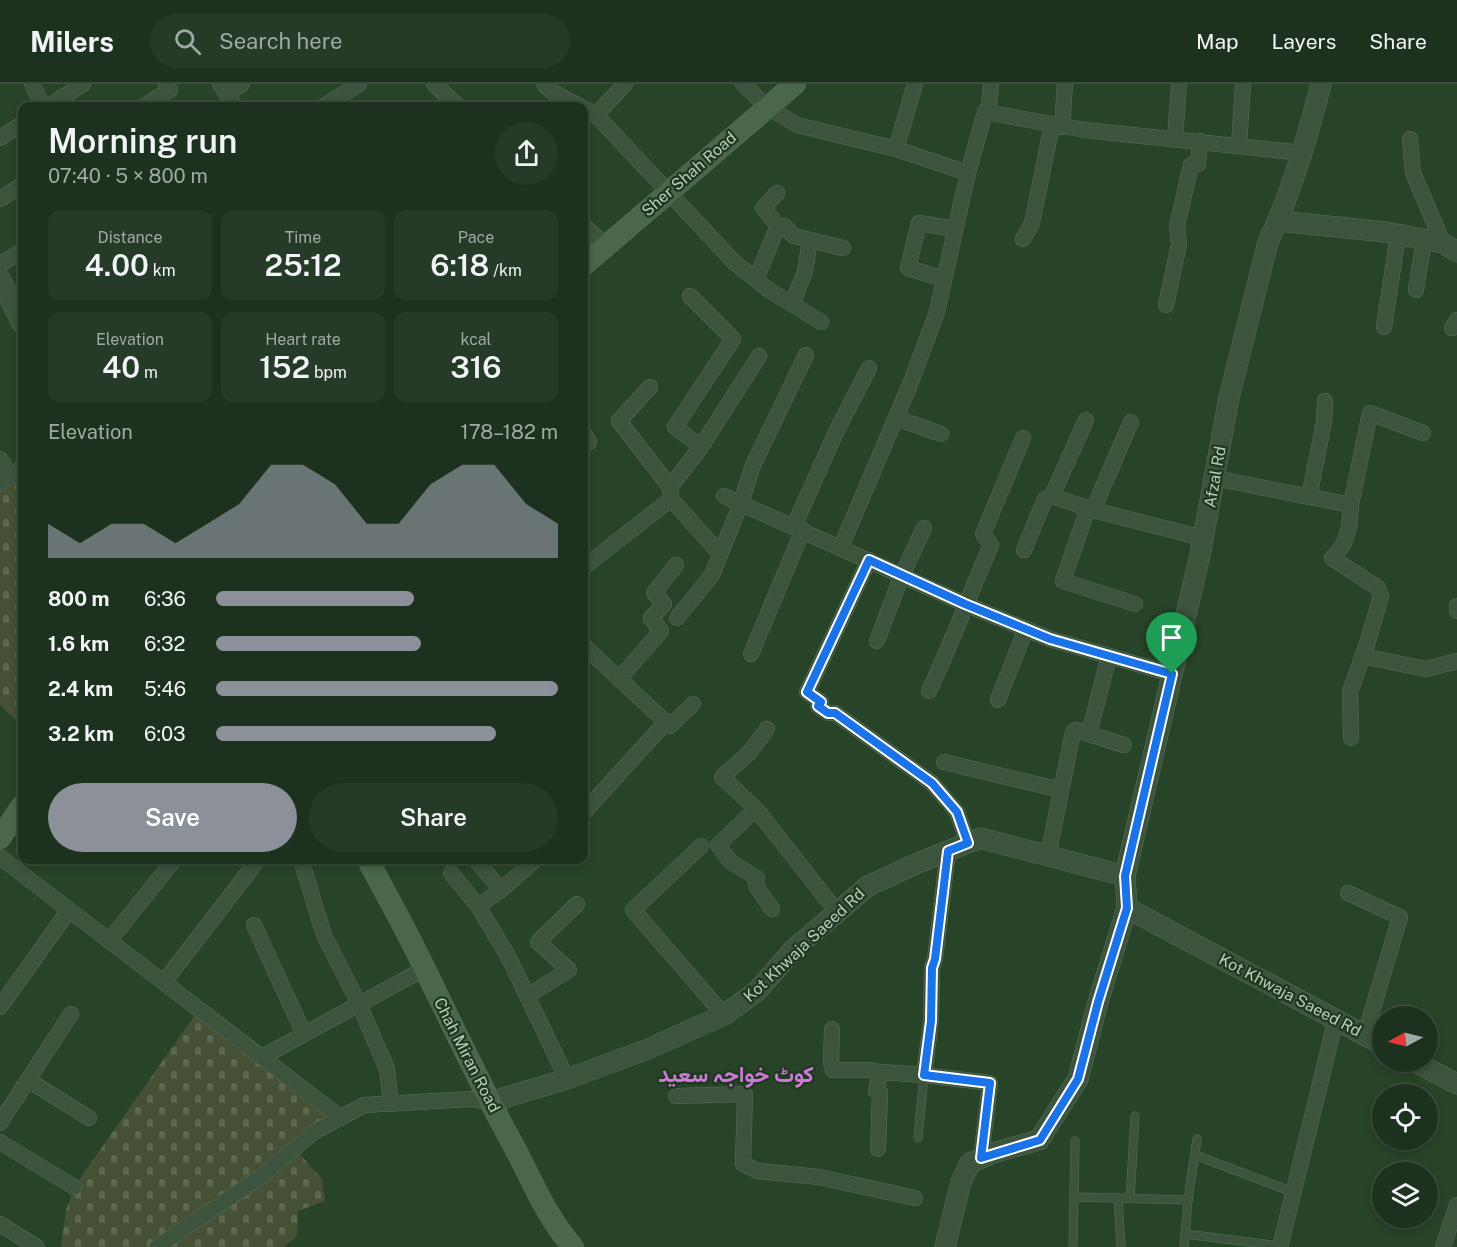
<!DOCTYPE html>
<meta charset="utf-8">
<style>
body{margin:0;font-family:"Public Sans",Vazirmatn,sans-serif;background:#253a27;color:#f1f3f6;height:100vh;display:flex;flex-direction:column;font-size:22px;white-space:nowrap}
*{box-sizing:border-box;margin:0}
p{font-size:20px;color:#a0aaa4}
.icon{flex:none;width:33px;height:33px;fill:none;stroke:currentColor;stroke-width:2;stroke-linecap:round;stroke-linejoin:round}
.map{position:relative;flex:1;overflow:hidden}
.drawer{position:absolute;left:18px;top:18px;width:570px;height:762px;display:flex;flex-direction:column;background:#1d321e;border-radius:12px;box-shadow:0 3px 9px #0003,0 0 0 2px #3b4d3c}
.drawer>*{flex:none}
.needle{width:39px;rotate:263deg}
.buttons{position:absolute;left:1372px;top:922px;display:grid;gap:12px}
.buttons a{display:grid;place-items:center;width:66px;height:66px;border-radius:50%;background:#1d321e;box-shadow:0 3px 9px #0003,0 0 0 2px #3b4d3c;font-size:30px}
.pin{position:absolute;display:grid;place-items:center;width:51px;height:51px;color:#fff;margin:-62px -26px;border-radius:50% 50% 50% 0;rotate:-45deg;box-shadow:0 0 6px #0007}
.pin .icon{rotate:45deg}
.round{display:grid;place-items:center;flex:none;width:63px;height:63px;border-radius:32px;background:#253a27}
.summary{display:flex;align-items:center;justify-content:space-between;height:102px;padding:0 30px}
h1{font-size:33px;font-weight:600;line-height:45px}
.metrics{display:grid;grid-template-columns:repeat(3,1fr);gap:9px;height:102px;padding:6px 30px}
.metrics div{display:grid;align-content:center;border-radius:12px;background:#253a27;text-align:center}
.metrics b{font-size:30px;font-weight:600}
.metrics small{font-size:16px;font-weight:400}
.metrics p{font-size:16px}
.chart{height:168px;padding:12px 30px}
.chart p{display:flex;justify-content:space-between}
.chart svg{width:100%;height:108px;margin-top:6px;fill:#8c9099;opacity:.7}
.action{display:flex;gap:12px;margin-top:auto;padding:12px 30px}
.action a{flex:1;height:69px;border-radius:36px;background:#8c9099;color:#fff;font-size:24px;font-weight:600;line-height:69px;text-align:center}
.action a+a{background:#253a27;color:#f1f3f6}
ul{padding:0 30px;list-style:none;font-size:20px}
li{display:grid;grid-template-columns:96px 72px 1fr;align-items:center;height:45px}
li i{height:15px;border-radius:8px;background:#8c9099}
header{display:flex;align-items:center;gap:36px;box-sizing:border-box;height:84px;padding:0 30px;background:#1d321e;border-bottom:2px solid #3b4d3c}
header strong{font-size:28px}
nav{display:flex;gap:33px;margin-inline-start:auto;font-size:21px}
.search{width:420px;height:54px;background:#253a27;display:flex;align-items:center;gap:15px;box-sizing:border-box;padding:0 21px;border-radius:33px;color:#a0aaa4;font-size:22px}
.map>svg:first-child{display:block}
.cemetery{fill:url(#cemetery-stones)}
.lines{fill:none;stroke-linecap:round;stroke-linejoin:round}
.service-casing{stroke:#5a705b;stroke-width:9}
.minor-casing{stroke:#5a705b;stroke-width:16}
.tertiary-casing{stroke:#5a705b;stroke-width:21}
.secondary-casing{stroke:#5a705b;stroke-width:22}
.service{stroke:#3c533d;stroke-width:8}
.minor{stroke:#3c533d;stroke-width:15}
.tertiary{stroke:#3c533d;stroke-width:20}
.secondary{stroke:#4a664c;stroke-width:21}
.route-casing{stroke:#fff;stroke-width:12}
.route{stroke:#1a73e8;stroke-width:8}
.labels{text-anchor:middle;dominant-baseline:central;stroke-width:4.5;stroke-linejoin:round;paint-order:stroke}
.street-label{font-size:16px;fill:#b9ccba;stroke:#203821}
.district-label{font-size:22px;font-weight:bold;fill:#d079da;stroke:#203821}
</style>
<header>
<strong>Milers</strong>
<div class="search"><svg class="icon" aria-label="search" viewBox="0 0 24 24"><circle cx="10" cy="10" r="6"/><path d="M15 15l6 6"/></svg>Search here</div>
<nav><a>Map</a><a>Layers</a><a>Share</a></nav>
</header>
<div class="map">
<svg width="1457" height="1163" viewBox="0 0 1457 1163">
<defs>
<pattern id="cemetery-stones" width="16" height="16" patternUnits="userSpaceOnUse" patternTransform="scale(1.5)"><rect width="16" height="16" fill="#455034"/><path d="M2 7V4a2 2 0 0 1 4 0v3zM10 15v-3a2 2 0 0 1 4 0v3z" fill="#5e684f"/></pattern>
</defs>
<rect width="100%" height="100%" fill="#274328"/>
<g class="cemetery">
<path d="M22,391v251l-22,-21v-217z"/>
<path d="M199,925l142,109 -44,33 25,28 3,22 -27,10 -1,25 -13,11h-223l5,-37 10,-26z"/>
</g>
<g class="lines">
<defs>
<g id="service">
<path d="M918,1054l6,-63"/>
<path d="M1195,1071l98,37"/>
<path d="M1074,1113l114,3"/>
<path d="M1118,1114l3,49"/>
<path d="M1130,1115l5,-83"/>
<path d="M1185,1150l95,12"/>
<path d="M1073,1163l2,-106"/>
<path d="M1184,1163l4,-47 9,-61"/>
</g>
<g id="minor">
<path d="M32,0l11,22"/>
<path d="M220,0l15,22"/>
<path d="M434,0l24,22"/>
<path d="M544,0l7,7 28,15"/>
<path d="M743,0l24,23 30,18 99,24 72,24"/>
<path d="M226,10l16,-10"/>
<path d="M49,22l34,-22"/>
<path d="M144,22l26,-16 -4,-6"/>
<path d="M324,22l35,-22"/>
<path d="M584,25l12,6 138,147 35,28 52,32"/>
<path d="M985,28l100,18 218,23"/>
<path d="M596,31l29,-31"/>
<path d="M1062,43l3,-43"/>
<path d="M0,54l22,-14"/>
<path d="M1175,55l4,-55"/>
<path d="M1410,55l3,34 30,70"/>
<path d="M1239,62l4,-62"/>
<path d="M896,65l19,-65"/>
<path d="M0,115l22,-14"/>
<path d="M584,142l22,20"/>
<path d="M778,142h6l10,10 49,12"/>
<path d="M1023,155l9,-16 20,-98"/>
<path d="M0,180l22,-13"/>
<path d="M756,195l22,-53 -15,-18 14,-15"/>
<path d="M944,195l-36,-11 11,-45 36,6"/>
<path d="M1416,206l8,-50"/>
<path d="M792,220l13,-32 5,-32"/>
<path d="M1166,221l13,-61 -2,-18 14,-61 7,-1 2,-23"/>
<path d="M1384,243l14,-92"/>
<path d="M1452,244l5,-8"/>
<path d="M650,303l-31,34 51,66 1,9"/>
<path d="M896,334l45,16"/>
<path d="M1086,336l-34,76 41,14"/>
<path d="M1131,338l-38,88 110,28"/>
<path d="M584,350l5,8"/>
<path d="M701,363l58,-91"/>
<path d="M0,375l11,17"/>
<path d="M1214,394l137,27 19,-92 53,20"/>
<path d="M0,399l22,-15"/>
<path d="M670,403l31,-40 -26,-20 58,-88 -43,-43"/>
<path d="M724,412l241,108 85,35 122,35"/>
<path d="M1309,413l15,-75 1,-21"/>
<path d="M1351,421c-1,20 -3,40 -19,53l46,30 3,8 -13,45 -18,51 1,46"/>
<path d="M1088,424l-25,73 72,23"/>
<path d="M794,442l42,-94 33,-64"/>
<path d="M841,463l68,-160 28,-75 31,-139 17,-61 4,-6 2,-22"/>
<path d="M1024,466l21,-51 7,-3"/>
<path d="M869,476l-62,132 14,10 -3,4 10,7h7l97,70 25,29 11,31"/>
<path d="M584,483l87,-68 49,55"/>
<path d="M1457,522v5"/>
<path d="M677,534l35,-43 29,-72 12,-38 53,-110"/>
<path d="M877,557l25,-66 22,-47"/>
<path d="M584,562l86,80 23,-22"/>
<path d="M751,570l52,-124"/>
<path d="M1362,572l64,13 31,-8"/>
<path d="M619,595l42,-48 -10,-13 13,-14 -10,-11 22,-28"/>
<path d="M929,607c23,-48 41,-98 62,-146l-8,-11 40,-96"/>
<path d="M998,616l28,-71"/>
<path d="M767,645l-18,24 -27,24 34,32 80,102"/>
<path d="M1089,650l20,-78"/>
<path d="M944,678l117,28"/>
<path d="M756,725l-38,36 13,17 26,16 -1,8 16,23"/>
<path d="M584,728l82,-90"/>
<path d="M701,762l-68,64 91,105"/>
<path d="M1048,772l25,-124 3,-2 48,15"/>
<path d="M0,773l341,261"/>
<path d="M301,776l23,75 35,69 28,65 4,35"/>
<path d="M476,776l25,30 34,-30"/>
<path d="M451,789l27,33"/>
<path d="M501,806l-23,16 31,52 58,121"/>
<path d="M1348,809l52,24 -35,118"/>
<path d="M254,841l50,109"/>
<path d="M109,857l65,-81"/>
<path d="M164,898l94,-122"/>
<path d="M527,912l42,-26 -31,-28 39,-38"/>
<path d="M0,923l69,-97"/>
<path d="M832,945l-1,33 2,8h37l10,2"/>
<path d="M262,973l162,-88"/>
<path d="M924,991l7,-54 1,-53 3,-9 13,-108"/>
<path d="M28,996l61,38"/>
<path d="M676,1012l69,-2 -2,70 15,7 61,6 96,21"/>
<path d="M0,1039l71,-109"/>
<path d="M0,1058l74,45"/>
<path d="M878,1065l2,-56 -4,-2 4,-19 44,3 66,8 -9,75"/>
<path d="M0,1140l37,23"/>
<path d="M157,1163l106,-72 51,-43 50,-27 108,-6 18,3"/>
<path d="M1280,1163l56,-228"/>
<path d="M1443,1163l14,-42"/>
</g>
<g id="tertiary">
<path d="M1321,0c-14,54 -29,107 -53,158l-39,156 -29,157 -75,321 2,32 256,137"/>
<path d="M1278,137l108,11 57,11 14,9"/>
<path d="M0,195l22,44"/>
<path d="M1415,978l42,22"/>
<path d="M490,1018l77,-23 81,-30 76,-34 33,-24 37,-42 74,-63 50,-23 62,-25 145,38"/>
<path d="M945,1163l16,-65 9,-19 23,-10 46,-13 39,-61 20,-77 29,-94"/>
</g>
<g id="secondary">
<path d="M584,181l211,-181"/>
<path d="M0,754l22,-32"/>
<path d="M368,776c14,27 29,53 43,81 33,66 64,134 100,200 20,36 34,75 62,106"/>
</g>
</defs>
<use href="#service" class="service-casing"/>
<use href="#minor" class="minor-casing"/>
<use href="#tertiary" class="tertiary-casing"/>
<use href="#secondary" class="secondary-casing"/>
<use href="#service" class="service"/>
<use href="#minor" class="minor"/>
<use href="#tertiary" class="tertiary"/>
<use href="#secondary" class="secondary"/>
</g>
<g class="lines">
<defs>
<path id="route" d="M869,476l96,44 85,35 122,35 -47,202 2,32 -29,94 -20,77 -38,61 -59,18 9,-75 -66,-8 7,-54 1,-53 3,-9 13,-108 20,-8 -11,-31 -25,-29 -97,-70h-7l-10,-7 3,-4 -14,-10z"/>
</defs>
<use href="#route" class="route-casing"/>
<use href="#route" class="route"/>
</g>
<g class="labels">
<g class="street-label">
<text transform="translate(689 90) rotate(-41)">Sher Shah Road</text>
<text transform="translate(1215 393) rotate(-80)">Afzal Rd</text>
<text transform="translate(804 861) rotate(-43)">Kot Khwaja Saeed Rd</text>
<text transform="translate(1290 911) rotate(28)">Kot Khwaja Saeed Rd</text>
<text transform="translate(467 971) rotate(63)">Chah Miran Road</text>
</g>
<g class="district-label">
<text x="736" y="990">کوٹ خواجہ سعید</text>
</g>
</g>
</svg>
<div class="buttons">
<a><svg class="needle" viewBox="-14 -14 28 28"><path d="M0-13l5 13h-10z" fill="#e53935"/><path d="M0 13l5-13h-10z" fill="#a0aaa4"/></svg></a>
<a><svg class="icon" aria-label="locate" viewBox="0 0 24 24"><circle cx="12" cy="12" r="6"/><path d="M12 2v4M12 18v4M2 12h4M18 12h4"/></svg></a>
<a><svg class="icon" aria-label="layers" viewBox="0 0 24 24"><path d="M12 4l9 5-9 5-9-5zM3 14l9 5 9-5"/></svg></a>
</div>
<div class="pin" style="left:1172px;top:590px;background:#1e9e55"><svg class="icon" aria-label="arrive" viewBox="0 0 24 24"><path d="M6 21V4h12l-3 4 3 4H6"/></svg></div>
<section class="drawer">
<div class="summary"><div><h1>Morning run</h1><p>07:40 · 5 × 800 m</p></div><a class="round"><svg class="icon" aria-label="share" viewBox="0 0 24 24"><path d="M12 15V3M7 8l5-5 5 5M5 13v7h14v-7"/></svg></a></div>
<div class="metrics">
<div><p>Distance</p><b>4.00<small> km</small></b></div>
<div><p>Time</p><b>25:12</b></div>
<div><p>Pace</p><b>6:18<small> /km</small></b></div>
</div>
<div class="metrics">
<div><p>Elevation</p><b>40<small> m</small></b></div>
<div><p>Heart rate</p><b>152<small> bpm</small></b></div>
<div><p>kcal</p><b>316</b></div>
</div>
<div class="chart"><p><span>Elevation</span>178–182 m</p>
<svg viewBox="0 0 160 44" preserveAspectRatio="none"><path d="M0 44V30L10 38L20 30L30 30L40 38L50 30L60 22L70 6L80 6L90 14L100 30L110 30L120 14L130 6L140 6L150 22L160 30V44z"/></svg>
</div>
<ul>
<li><b>800 m</b>6:36<i style="width:58%"></i></li>
<li><b>1.6 km</b>6:32<i style="width:60%"></i></li>
<li><b>2.4 km</b>5:46<i style="width:100%"></i></li>
<li><b>3.2 km</b>6:03<i style="width:82%"></i></li>
</ul>
<div class="action"><a>Save</a><a>Share</a></div>
</section>
</div>
